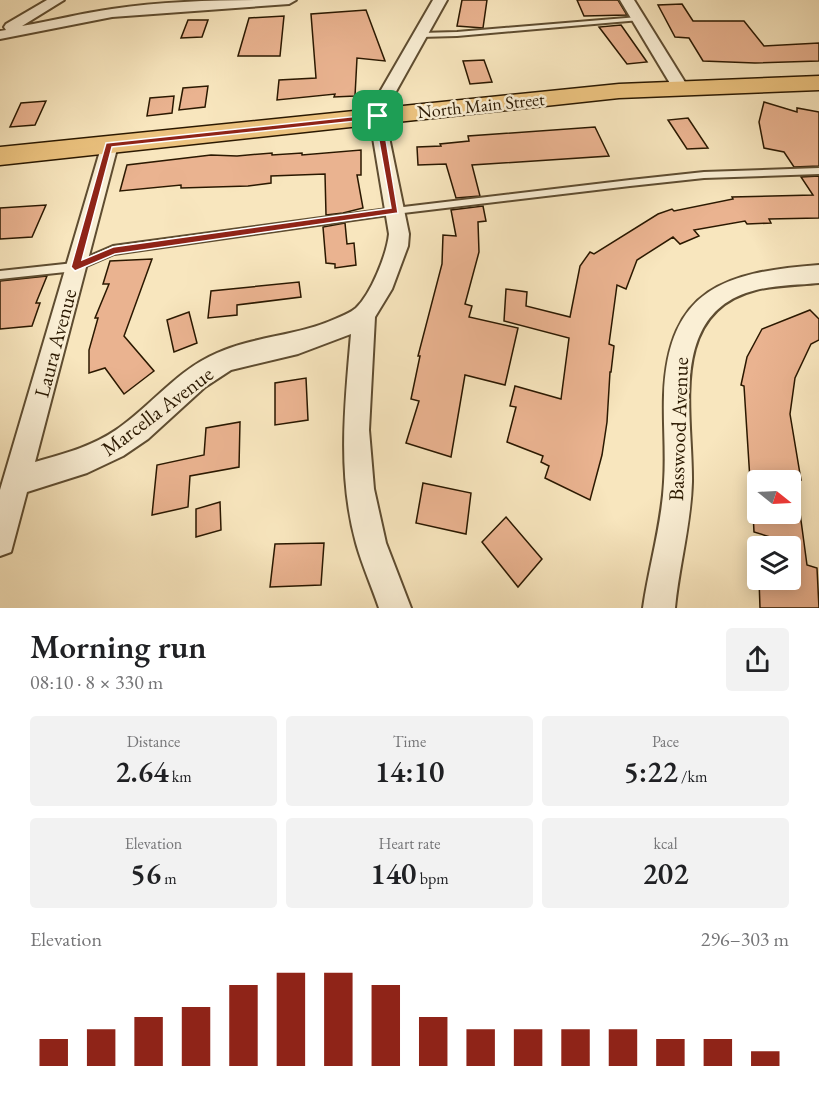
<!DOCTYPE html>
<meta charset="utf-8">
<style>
body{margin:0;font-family:"EB Garamond",serif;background:#f2f2f2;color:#202124;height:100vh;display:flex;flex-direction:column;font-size:22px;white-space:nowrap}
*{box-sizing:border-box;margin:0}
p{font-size:20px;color:#757577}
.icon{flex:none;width:33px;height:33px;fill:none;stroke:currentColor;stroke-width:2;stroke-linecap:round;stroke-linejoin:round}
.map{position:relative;height:608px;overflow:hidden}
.sheet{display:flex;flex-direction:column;background:#fff;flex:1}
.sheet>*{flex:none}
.needle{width:39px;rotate:108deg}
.controls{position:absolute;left:747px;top:470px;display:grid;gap:12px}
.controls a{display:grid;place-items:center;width:54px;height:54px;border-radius:6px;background:#fff;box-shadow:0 3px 15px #0003;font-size:30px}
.pin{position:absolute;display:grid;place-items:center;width:51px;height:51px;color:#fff;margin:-26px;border-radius:12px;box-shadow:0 3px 9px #0006}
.round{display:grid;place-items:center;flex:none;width:63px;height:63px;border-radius:6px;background:#f2f2f2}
.overview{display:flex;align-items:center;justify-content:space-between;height:102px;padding:0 30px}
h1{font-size:33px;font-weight:600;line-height:45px}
.stats{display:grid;grid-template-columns:repeat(3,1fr);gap:9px;height:102px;padding:6px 30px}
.stats div{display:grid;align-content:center;border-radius:6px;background:#f2f2f2;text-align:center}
.stats b{font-size:30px;font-weight:600}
.stats small{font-size:16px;font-weight:400}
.stats p{font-size:16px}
.chart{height:168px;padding:12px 30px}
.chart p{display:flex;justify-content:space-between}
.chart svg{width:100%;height:108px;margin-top:6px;stroke:#8f2418;stroke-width:6}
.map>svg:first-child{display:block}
.building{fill:#eab390;stroke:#2a1800;stroke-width:1.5}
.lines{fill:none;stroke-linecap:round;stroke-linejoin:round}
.service-casing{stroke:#5e4c30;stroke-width:4}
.minor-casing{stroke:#5e4c30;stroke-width:4}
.primary-casing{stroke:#2a1800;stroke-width:3}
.service{fill:#faefd5;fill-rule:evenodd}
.minor{fill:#faefd5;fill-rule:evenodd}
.primary{fill:#ecc37f;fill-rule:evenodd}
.route{fill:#8f2418;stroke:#fff;stroke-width:1.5;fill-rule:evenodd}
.labels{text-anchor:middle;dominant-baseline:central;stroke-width:5;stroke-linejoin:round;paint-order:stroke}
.far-street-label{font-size:18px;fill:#2a1800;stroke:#faefd5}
.street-label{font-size:21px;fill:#2a1800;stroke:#faefd5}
</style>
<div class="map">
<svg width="819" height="608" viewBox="0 0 819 608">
<rect width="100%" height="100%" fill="#f8e6be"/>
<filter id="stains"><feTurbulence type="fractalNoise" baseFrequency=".00333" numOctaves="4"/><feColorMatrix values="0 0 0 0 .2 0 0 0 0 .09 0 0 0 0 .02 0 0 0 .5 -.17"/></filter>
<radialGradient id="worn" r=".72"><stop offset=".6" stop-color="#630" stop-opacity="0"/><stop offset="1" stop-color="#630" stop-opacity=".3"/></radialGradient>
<g class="building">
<path d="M462,0h25l-4,28 -26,-2z"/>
<path d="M577,0h41l9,15 -43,1z"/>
<path d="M682,4l11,17h51l20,25 55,-3v18l-64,2 -52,-2 -14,-23 -14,-1 -17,-32z"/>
<path d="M366,10l19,51 -28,-3 -2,38 -21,1 1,-3 -58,6 2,-20 37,-2 -5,-64z"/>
<path d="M284,16l-4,40h-42l11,-38z"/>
<path d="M188,20h20l-6,17 -21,1z"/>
<path d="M621,25l26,37 -20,2 -28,-37z"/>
<path d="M484,60l8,22 -22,2 -7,-23z"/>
<path d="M208,86l-3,21 -26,3 4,-22z"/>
<path d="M174,96l-2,17 -25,3 3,-18z"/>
<path d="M46,101l-11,24 -25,2 11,-24z"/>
<path d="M764,102l33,10v-4l22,4v54l-25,1 -10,-15 -20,-4 -5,-26z"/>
<path d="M688,118l20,30 -21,1 -19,-29z"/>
<path d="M595,127l14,29 -137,9 8,31 -24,2 -10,-34 -28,1 -1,-18 24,-1 -1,-2 29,-3 -1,-5z"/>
<path d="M361,150v25h-4l6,33 -20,5 -17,2 -1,-41 -54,2v7l-23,3 -67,2v-3l-61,6 7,-26 84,-10 26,1 35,-3v2l30,-2v2z"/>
<path d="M819,176v42l-50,1 2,4 -24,1 -2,-3 -51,9 5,6 -19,8 -7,-7 -36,23 -11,29 -9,-4 -8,59 5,2 -3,26h-1l-3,50 -5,33 -12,45 -45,-22 4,-12 -8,-4 2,-6 -36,-14 9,-35 -6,-1 5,-20 46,13 8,-61 -65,-17 2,-32 21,3 -1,14 44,11 10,-51 10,-14 4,2 64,-40 14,-5 2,2 59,-12 -1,-2 81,-2 -12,-18z"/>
<path d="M46,205l-14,32 -32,2v-31z"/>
<path d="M483,206l3,15 -8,1 1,30 -14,52 7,2 -3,11 49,11 -13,57 -40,-10 -14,82 -45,-14 13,-42 -8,-2 9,-43h-2l24,-92 1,-29 13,1 -5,-26z"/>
<path d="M345,223l2,21 7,-1 2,22 -21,3v-4l-9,-1 -3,-36z"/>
<path d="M152,259l-28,77 30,35 -30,23 -19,-26 -16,5v-23l9,-32h-3l14,-34h-6l7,-23z"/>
<path d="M47,276l-11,27h4l-8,23 -32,3v-48z"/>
<path d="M299,282l2,15 -64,8v10l-29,3 3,-27z"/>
<path d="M810,310l9,9v21l-8,4 -16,34 -5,36 11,66h-51l-6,-94 -3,-1 6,-28 15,-28z"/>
<path d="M189,312l8,31 -23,9 -7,-32z"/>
<path d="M306,378l2,42 -33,5v-42z"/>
<path d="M240,422l-1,45 -49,9 -2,31 -36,8 5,-50 47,-10 2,-27z"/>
<path d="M423,483l48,10 -5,41 -50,-11z"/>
<path d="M220,502l1,28 -25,7v-28z"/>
<path d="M753,513h47l7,52 10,3 2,40h-59l-1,-29h31v-36l-36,-11z"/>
<path d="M506,517l36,42 -24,28 -36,-45z"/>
<path d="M324,543l-3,42 -51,2 5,-43z"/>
</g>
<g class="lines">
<defs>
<g id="service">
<path d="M638,17l3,2 -1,1 -183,16 -37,1 -3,-2 3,-2 37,-1z"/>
<path d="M819,168v6l-115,4 -74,8 -235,28 -281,40 -39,17 -75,8v-8l74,-8 39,-17 282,-38 235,-28 74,-8z"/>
</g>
<g id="minor">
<path d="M47,0h17l-42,26c30,-5 60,-13 90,-17 61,-9 122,-9 184,-9l-7,4 -177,13 -112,22v-8l6,-1 -2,-3 2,-3z"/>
<path d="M433,0h14l-63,113 25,121 -1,12 -16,43 -17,28 -6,113 5,59 12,54 25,65h-32c-7,-21 -17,-43 -23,-65 -19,-69 -11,-139 -5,-209l-53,20 -67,16 -26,17 -57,52 -25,17 -36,17 -60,19 -16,60 -11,4v-66l103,-349h12l3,4 -83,317c28,-8 56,-15 81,-32 35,-24 61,-60 101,-77 38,-17 80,-17 118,-34 7,-3 15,-6 21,-11 15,-14 31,-54 33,-74l-19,-114 -4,-4z"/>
<path d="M620,0h14l54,87 -2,3h-12z"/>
<path d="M819,265v18c-21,2 -43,2 -63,7 -89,22 -63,124 -64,192 -1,42 -13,84 -17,126h-32c6,-42 19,-84 21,-126 2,-29 -1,-58 0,-87 4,-107 62,-123 155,-130z"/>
</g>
<path id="primary" d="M819,76v14l-200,8 -619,67v-18l619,-63z"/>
</defs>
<use href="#service" class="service-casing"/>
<use href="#minor" class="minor-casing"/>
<use href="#primary" class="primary-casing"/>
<use href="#service" class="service"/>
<use href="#minor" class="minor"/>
<use href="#primary" class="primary"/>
</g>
<path class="route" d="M378,114l4,2 16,97 -283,41 -40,17 -4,-4 35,-124zM375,119l16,89 -278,39 -31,13 30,-113z"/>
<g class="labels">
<g class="far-street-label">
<text transform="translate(481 105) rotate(-6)">North Main Street</text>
</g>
<g class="street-label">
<text transform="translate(55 343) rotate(-75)">Laura Avenue</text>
<text transform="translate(157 411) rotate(-37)">Marcella Avenue</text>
<text transform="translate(678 429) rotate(-88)">Basswood Avenue</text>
</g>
</g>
<rect width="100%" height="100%" filter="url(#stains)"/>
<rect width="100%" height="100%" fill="url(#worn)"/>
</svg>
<div class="controls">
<a><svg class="needle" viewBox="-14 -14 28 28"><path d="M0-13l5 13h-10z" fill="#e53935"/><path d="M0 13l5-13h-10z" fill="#757577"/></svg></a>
<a><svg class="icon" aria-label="layers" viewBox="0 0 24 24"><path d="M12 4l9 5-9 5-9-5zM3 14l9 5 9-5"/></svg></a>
</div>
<div class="pin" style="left:378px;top:116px;background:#1e9e55"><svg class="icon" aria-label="arrive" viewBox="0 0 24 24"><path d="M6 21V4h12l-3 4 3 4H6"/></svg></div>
</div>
<section class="sheet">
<div class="overview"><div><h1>Morning run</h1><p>08:10 · 8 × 330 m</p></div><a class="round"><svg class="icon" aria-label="share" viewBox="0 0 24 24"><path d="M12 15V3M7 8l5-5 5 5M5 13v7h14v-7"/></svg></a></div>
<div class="stats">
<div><p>Distance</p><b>2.64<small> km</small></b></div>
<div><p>Time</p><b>14:10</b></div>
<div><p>Pace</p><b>5:22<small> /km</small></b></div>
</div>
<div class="stats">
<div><p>Elevation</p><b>56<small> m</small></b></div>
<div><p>Heart rate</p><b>140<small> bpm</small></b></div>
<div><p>kcal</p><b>202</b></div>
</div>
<div class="chart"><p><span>Elevation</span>296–303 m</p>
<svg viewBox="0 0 160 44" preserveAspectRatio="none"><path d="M5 44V33M15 44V29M25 44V24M35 44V20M45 44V11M55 44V6M65 44V6M75 44V11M85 44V24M95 44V29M105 44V29M115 44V29M125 44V29M135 44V33M145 44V33M155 44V38"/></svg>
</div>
</section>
